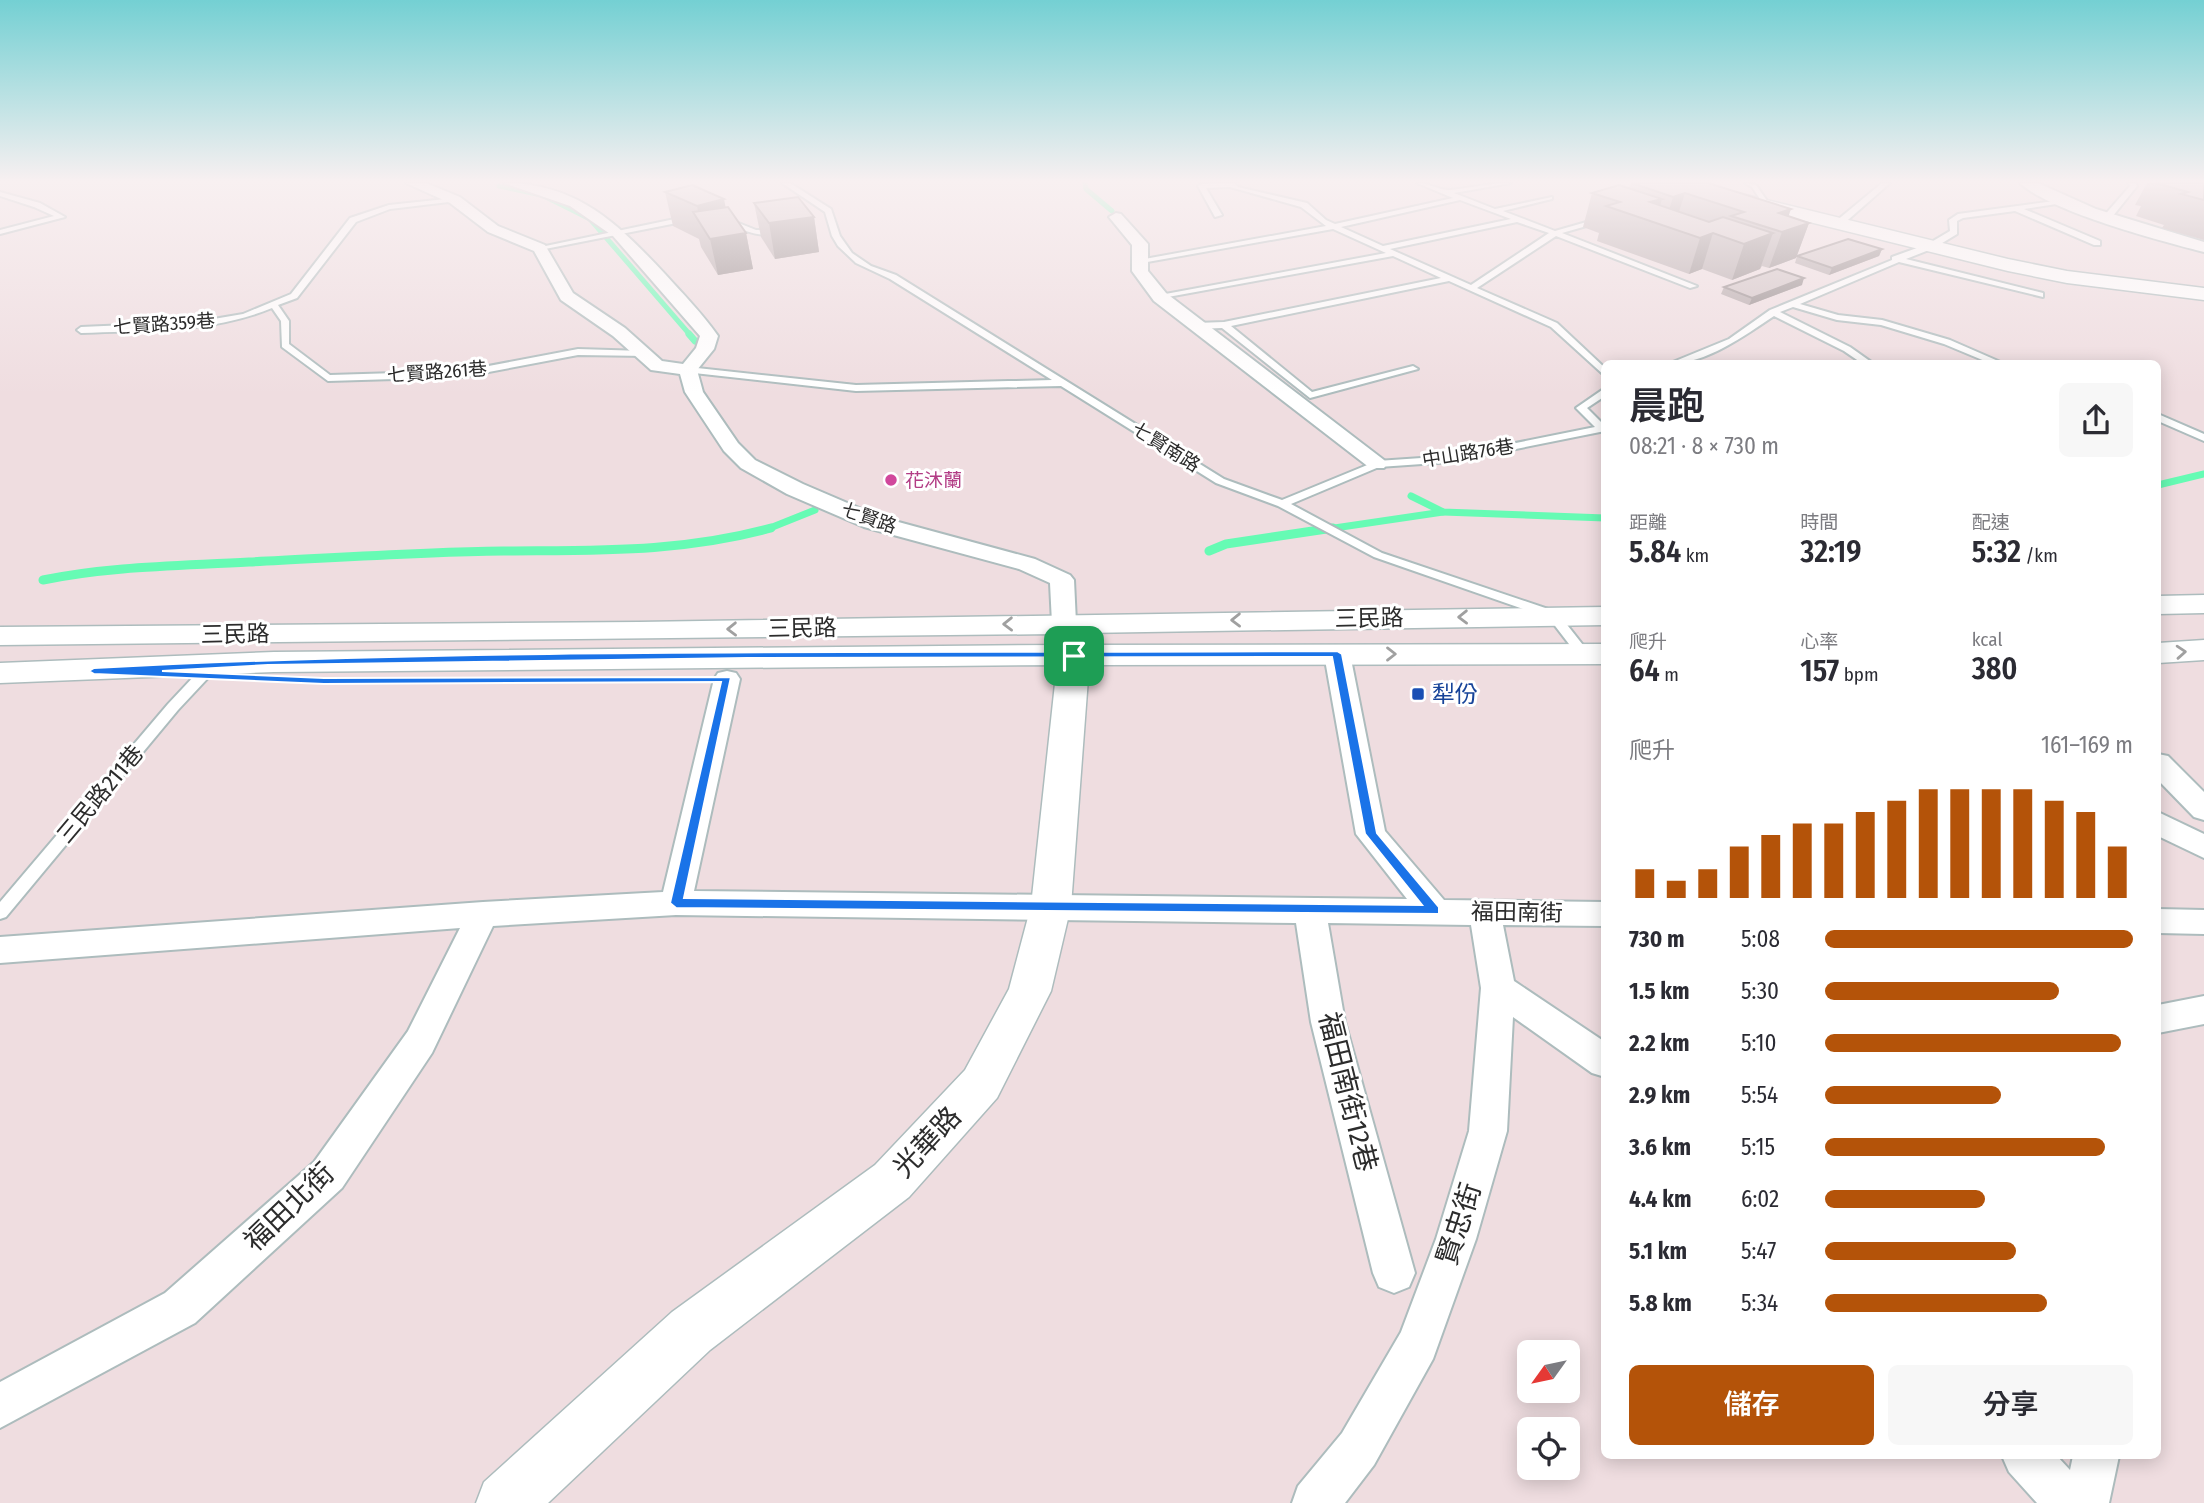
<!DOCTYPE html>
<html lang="zh-TW">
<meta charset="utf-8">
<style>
body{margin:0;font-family:"Fira Sans Condensed","Noto Sans TC",sans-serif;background:#f7f7f7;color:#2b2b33;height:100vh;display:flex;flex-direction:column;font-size:26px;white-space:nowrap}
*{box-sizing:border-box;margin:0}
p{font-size:23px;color:#7c7c81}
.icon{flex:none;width:38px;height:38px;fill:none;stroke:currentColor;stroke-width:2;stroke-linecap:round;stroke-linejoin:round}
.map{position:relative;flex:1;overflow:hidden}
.drawer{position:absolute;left:1601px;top:360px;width:560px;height:1099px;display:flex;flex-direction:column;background:#fff;border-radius:10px;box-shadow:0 4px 18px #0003}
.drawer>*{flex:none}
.needle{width:46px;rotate:237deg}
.tools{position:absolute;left:1517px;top:1340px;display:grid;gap:14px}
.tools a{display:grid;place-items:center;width:63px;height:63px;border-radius:10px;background:#fff;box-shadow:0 4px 18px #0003;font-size:35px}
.pin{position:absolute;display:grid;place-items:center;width:60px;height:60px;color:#fff;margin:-30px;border-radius:14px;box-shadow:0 4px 10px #0006}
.round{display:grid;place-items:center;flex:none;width:74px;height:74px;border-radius:10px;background:#f7f7f7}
.summary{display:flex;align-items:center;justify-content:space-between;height:119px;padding:0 28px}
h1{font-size:38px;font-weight:600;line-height:52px}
.metrics{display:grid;grid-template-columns:repeat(3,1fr);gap:10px;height:119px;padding:7px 28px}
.metrics div{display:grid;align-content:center}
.metrics b{font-size:30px;font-weight:600}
.metrics small{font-size:19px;font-weight:400}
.metrics p{font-size:19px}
.chart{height:196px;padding:14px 28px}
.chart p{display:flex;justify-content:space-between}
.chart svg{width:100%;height:126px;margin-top:7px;stroke:#b45309;stroke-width:6}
.button{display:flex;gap:14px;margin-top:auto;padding:14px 28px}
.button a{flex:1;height:80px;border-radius:10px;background:#b45309;color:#fff;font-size:28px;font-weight:600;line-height:80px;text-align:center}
.button a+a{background:#f7f7f7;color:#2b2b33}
ul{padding:0 28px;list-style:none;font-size:23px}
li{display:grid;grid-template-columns:112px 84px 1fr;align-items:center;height:52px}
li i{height:18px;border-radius:9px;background:#b45309}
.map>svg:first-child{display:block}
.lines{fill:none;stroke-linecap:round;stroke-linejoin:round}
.stream-far2{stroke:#66fbb4;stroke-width:5}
.stream-far1{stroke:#66fbb4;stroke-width:7}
.stream{stroke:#66fbb4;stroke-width:9}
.service-casing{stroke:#adbcbd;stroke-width:4}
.minor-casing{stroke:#adbcbd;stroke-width:4}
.tertiary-casing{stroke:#adbcbd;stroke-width:3}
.service{fill:#fff;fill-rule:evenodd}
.minor{fill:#fff;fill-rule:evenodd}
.tertiary{fill:#fff;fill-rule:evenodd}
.wall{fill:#b3a6a8}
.shaded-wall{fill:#928788}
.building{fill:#d0c1c3;stroke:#928788;stroke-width:2}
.oneway{stroke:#a0a0a0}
.route{fill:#1a73e8;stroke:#fff;stroke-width:2;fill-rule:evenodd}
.hotel-dot{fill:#d1479c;stroke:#fff;stroke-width:2.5}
.transit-dot{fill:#1a4fb4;stroke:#fff;stroke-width:2.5}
.labels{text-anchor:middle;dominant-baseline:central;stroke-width:6;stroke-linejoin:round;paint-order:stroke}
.far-street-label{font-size:19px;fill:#2c2c2c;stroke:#fff}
.far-hotel-label{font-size:19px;fill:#b23c85;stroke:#fff;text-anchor:start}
.street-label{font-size:23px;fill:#2c2c2c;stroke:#fff}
.transit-label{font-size:23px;fill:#164399;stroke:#fff;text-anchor:start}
.near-street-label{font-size:28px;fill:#2c2c2c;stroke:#fff}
</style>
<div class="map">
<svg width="2204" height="1503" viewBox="0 0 2204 1503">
<rect width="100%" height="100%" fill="#efdde0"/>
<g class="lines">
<g class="stream-far2">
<path d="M1085,183l1,6 26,22"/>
<path d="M499,186l43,9 48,24 101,117"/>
</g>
<g class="stream-far1">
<path d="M689,334l6,7"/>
<path d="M2158,485l46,-11"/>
<path d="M1411,496l32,16 162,6"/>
<path d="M765,530l50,-20"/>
<path d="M1321,530l122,-18"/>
</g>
<g class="stream">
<path d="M1209,551l17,-7 107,-16"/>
<path d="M43,580c68,-14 137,-14 206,-18 84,-4 169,-10 254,-11 93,-1 177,2 268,-23"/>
</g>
<defs>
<g id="service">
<path d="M782,183h8l41,26 9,27 12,17 19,13 25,9 328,204 58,21 95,-39 74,-5 144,-29 -19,-19 29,-20v8l-18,12 18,18v5l-154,31 -72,5 -88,37 91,49 175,59 33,42 -1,3h-10l-30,-39 -175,-61 -96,-51 -62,-23 -155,-97 -205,5 -171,-19 -2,-2 5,-3 168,18 196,-5 -162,-101 -34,-16 -18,-17 -6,-10 -7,-24z"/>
<path d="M1234,183l4,4 69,16 19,17 9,4 118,-26 -36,-15c11,0 22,7 32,7 21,-2 41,-7 62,-7l-57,10 41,16 57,-12v2l-49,12 52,20 49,-14v4l-42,12 135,53 -7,2 -134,-52 -79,52 80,35 48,45v8l-54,-49 -102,-46 -218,45 81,66 101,-26 5,3 -108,29 -88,-70 -26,1 -4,-3 4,-3 28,-1 217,-44 -48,-22 -236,43 -1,-2 4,-2 226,-42 -53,-24 -197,35v-4h3l187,-34 -25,-19 -71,-20 -24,1 16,27 -7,2 -17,-31 3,-2zM1460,200l51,19 -128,27 -42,-19zM1517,222l32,11 -78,52 -81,-36z"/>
<path d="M1745,183l11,2 16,23h-6l-14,-21z"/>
<path d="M1882,183h8l-49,43h-6v-4z"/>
<path d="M2128,183h7l2,3 -29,36h-6v-4l28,-32z"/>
<path d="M0,192l40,11 25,14 -65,17v-4l54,-14 -20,-9 -34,-11z"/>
<path d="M455,198l2,3 -67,8 -34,13 -59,76 -19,7 11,16v23l41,31 132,-4 116,-22 66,2 4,3 -1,2 -69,-1 -116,22 -134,4 -46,-34 -1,-26 -9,-13c-61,25 -127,22 -191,25l-4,-3 4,-3 115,-5 47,-8 48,-20 59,-76 39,-13z"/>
<path d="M2061,200l2,3 -39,6 76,32v4h-6l-79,-34 -52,7 -6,3v13l-23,14 -28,11 137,34v4l-144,-35 -99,42 38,11 44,5 68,20 55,24h-13l-48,-20 -63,-19 -44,-5 -44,-13 -13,5 70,35 24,17h-11l-19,-13 -70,-35c-30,20 -68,48 -106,48l61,-25 41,-29 122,-50v-3l36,-13 22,-13 -1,-11 9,-6z"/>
<path d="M689,216h3v4l-152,30 -4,-2z"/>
<path d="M726,218l30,12h20l4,2c-19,8 -39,-3 -57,-10l-1,-2z"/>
<path d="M2158,414l46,20v7l-46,-20z"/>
<path d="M202,672l7,4 -2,3 -29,31 -172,207 -6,2v-17l168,-198 29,-31z"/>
</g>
<g id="minor">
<path d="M406,183h20l34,14 38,29 47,19 28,48 52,35 37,33 21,3 13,-16 4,-12 -87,-100 -43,-30 -66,-23c73,0 114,41 161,91 18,20 37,39 53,62l-4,13 -17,21 6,22 35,51 17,17 48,24 77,33 155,42 35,16 4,5 2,43 -3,5 -9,2 -9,-2 -3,-5 -2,-40 -31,-14 -155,-42 -77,-33 -46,-26 -17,-17 -39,-59 -5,-18 -29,-4 -38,-34 -52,-36 -27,-49 -46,-19 -38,-29z"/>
<path d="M2020,183h18l58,26 108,33v10c-43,-11 -153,-40 -184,-69z"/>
<path d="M1116,213l5,1 27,30v27l18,22 218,167 3,4 -3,4h-14l-216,-167 -22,-30v-26l-23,-28z"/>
<path d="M1337,646l9,2 4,6 35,177 59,69 161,2v24l-102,-1 11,56 91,61v35l-13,-4 -79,-56 -6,114 -31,108 -43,120 -59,106 -29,38h-53l6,-17 44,-53 59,-101 35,-93 33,-108 12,-143 -10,-63 -143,-2 17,99 70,251 -6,14 -15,6 -15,-6 -6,-14 -62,-251 -15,-99 -620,-8 -183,11 -61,127 -90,135 -147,135 -195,105v-46l165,-89 149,-131 94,-131 52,-103 -460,35v-26l483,-35 180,-10 51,-213 4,-6 9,-2 9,2 4,6 -46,212 713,8 -51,-65 -32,-180 4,-6z"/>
<path d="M2158,754l10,2 36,36v28l-10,-3 -36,-37z"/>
<path d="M2158,812l46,22v24l-46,-22z"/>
<path d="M2158,909l46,1v24l-46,-1z"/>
<path d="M2204,996v28l-46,9v-28z"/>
<path d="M2002,1456h55l13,14 3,-14h46l-10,47h-72l-28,-31z"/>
</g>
<g id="tertiary">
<path d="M1666,183h31l311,76 59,12 137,17v12l-137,-17 -59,-12 -340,-84z"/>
<path d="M2204,595v18l-46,1v-18z"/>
<path d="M1605,607v18l-522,8 4,12 518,-1v20l-516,1 -18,241 -20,85 -54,107 -88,99 -199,153 -162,153h-72l8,-21 188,-170 203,-147 90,-95 44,-81 22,-83 26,-241 -783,7 -274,11v-20l274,-11 781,-7 -3,-11 -1052,11v-18l639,-5z"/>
<path d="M2204,640v20l-46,3v-20z"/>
</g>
</defs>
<use href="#service" class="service-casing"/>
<use href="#minor" class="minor-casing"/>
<use href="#tertiary" class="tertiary-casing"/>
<use href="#service" class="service"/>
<use href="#minor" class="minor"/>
<use href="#tertiary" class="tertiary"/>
</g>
<g class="wall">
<path d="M1631,183h52l126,40 -13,35 -27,10 -7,-2 -2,3 -28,11 -30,-11 -13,5 -92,-33 2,-8 -16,-6 9,-34 37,-5z"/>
<path d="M2147,183h57v57l-42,-12 2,-3 -28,-9 5,-10 -6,-1z"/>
<path d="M665,192l61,15 20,26 7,36 -35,6 -17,-28 -2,-8 -26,-13z"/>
<path d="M754,203l60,14 5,35 -44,7 -14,-22z"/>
<path d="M1882,249l-3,7 -50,19 -34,-12 2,-7z"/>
<path d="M1802,285l-53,20 -28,-11 3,-7z"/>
</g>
<g class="shaded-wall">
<path d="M1685,193l-11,34 -10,-1 9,-29z"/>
<path d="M724,199l7,35 15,-1 7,36 -35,6 -8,-36 -10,-16 -3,-17z"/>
<path d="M1662,199l-7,24 -5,-21z"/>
<path d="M1791,209l-8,23 26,-9 -13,35 -27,10 13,-36 -3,-19z"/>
<path d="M814,217l5,35 -44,7 -6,-36z"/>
<path d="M1713,233l-11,36 -13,5 11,-36z"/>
<path d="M1773,233l-13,36 -28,11 12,-36z"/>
<path d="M1882,249l-3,7 -50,19 3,-7z"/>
<path d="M1804,278l-2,7 -53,20 3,-7z"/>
</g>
<g class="building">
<path d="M1632,183h76l83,26 -12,4 30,10 -27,9 -51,-16 13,-4 -59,-19 -12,4z"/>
<path d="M2156,183h48v17l-23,-6 7,-2z"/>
<path d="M692,185l32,14 -27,7 -32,-14z"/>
<path d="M1619,185l43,14 -12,3 59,20 14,-5 50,16 -29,11 -31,-11 -13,5 -94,-32 14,-4 -28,-9z"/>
<path d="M798,197l16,20 -45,6 -15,-20z"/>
<path d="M728,207l18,26 -36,6 -17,-27z"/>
<path d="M1848,239l34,10 -50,19 -35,-12z"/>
<path d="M1777,269l27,9 -52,20 -28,-11z"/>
</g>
<defs><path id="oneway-chevron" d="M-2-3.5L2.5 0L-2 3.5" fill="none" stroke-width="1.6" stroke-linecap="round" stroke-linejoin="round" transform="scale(1.75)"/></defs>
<g class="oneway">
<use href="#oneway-chevron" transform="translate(1463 617) rotate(179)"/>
<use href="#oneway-chevron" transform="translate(1236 620) rotate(179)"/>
<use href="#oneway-chevron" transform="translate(1008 624) rotate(179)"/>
<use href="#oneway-chevron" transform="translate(732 629) rotate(179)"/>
<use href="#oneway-chevron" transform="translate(2181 652) rotate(-4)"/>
<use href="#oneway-chevron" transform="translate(1391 654)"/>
</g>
<linearGradient id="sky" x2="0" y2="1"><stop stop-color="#74d0d3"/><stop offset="0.46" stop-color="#f8f0f1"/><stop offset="1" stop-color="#f8f0f1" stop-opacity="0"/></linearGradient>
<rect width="2204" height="394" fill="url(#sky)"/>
<path class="route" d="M1337,651l5,3 35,179 62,74v7l-763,-6 -6,-5 51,-221 -397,2 -230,-10 -5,-3 5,-3c414,-22 829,-14 1243,-17zM1332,657l33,177 57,71 -738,-7 47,-221 -407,1 -162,-7 106,-6 479,-7z"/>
<circle class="hotel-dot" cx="891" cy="480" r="7"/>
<rect class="transit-dot" x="1411" y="687" width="14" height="14" rx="3.5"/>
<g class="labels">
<g class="far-street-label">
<text transform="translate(164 324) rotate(-4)">七賢路359巷</text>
<text transform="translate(437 372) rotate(-4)">七賢路261巷</text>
<text transform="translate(1166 447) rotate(32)">七賢南路</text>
<text transform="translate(1468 453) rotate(-9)">中山路76巷</text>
<text transform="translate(869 518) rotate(19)">七賢路</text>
</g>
<g class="far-hotel-label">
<text x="905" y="480">花沐蘭</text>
</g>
<g class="street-label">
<text transform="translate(1369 618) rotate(-1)">三民路</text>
<text transform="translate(802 628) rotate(-1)">三民路</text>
<text transform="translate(235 634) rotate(-1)">三民路</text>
<text transform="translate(100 794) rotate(-50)">三民路211巷</text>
<text transform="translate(1517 912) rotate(1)">福田南街</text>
</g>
<g class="transit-label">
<text x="1432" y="694">犁份</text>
</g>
<g class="near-street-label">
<text transform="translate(1348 1092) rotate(76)">福田南街12巷</text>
<text transform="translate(927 1142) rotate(-47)">光華路</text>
<text transform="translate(289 1207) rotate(-44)">福田北街</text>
<text transform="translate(1459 1224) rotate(-72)">賢忠街</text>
</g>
</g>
</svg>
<div class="tools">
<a><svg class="needle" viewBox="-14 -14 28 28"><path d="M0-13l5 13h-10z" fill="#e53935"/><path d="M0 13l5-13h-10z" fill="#7c7c81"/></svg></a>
<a><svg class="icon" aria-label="locate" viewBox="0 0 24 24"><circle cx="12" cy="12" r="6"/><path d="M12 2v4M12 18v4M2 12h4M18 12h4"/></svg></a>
</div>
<div class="pin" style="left:1074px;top:656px;background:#1e9e55"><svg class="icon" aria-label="arrive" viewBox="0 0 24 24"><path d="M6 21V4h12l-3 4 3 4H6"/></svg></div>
<section class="drawer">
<div class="summary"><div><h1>晨跑</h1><p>08:21 · 8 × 730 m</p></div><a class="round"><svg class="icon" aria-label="share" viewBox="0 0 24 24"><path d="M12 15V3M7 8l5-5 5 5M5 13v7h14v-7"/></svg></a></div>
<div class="metrics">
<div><p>距離</p><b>5.84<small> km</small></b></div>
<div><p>時間</p><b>32:19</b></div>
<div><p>配速</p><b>5:32<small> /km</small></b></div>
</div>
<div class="metrics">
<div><p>爬升</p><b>64<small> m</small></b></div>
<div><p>心率</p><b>157<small> bpm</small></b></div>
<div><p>kcal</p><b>380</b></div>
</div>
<div class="chart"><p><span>爬升</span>161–169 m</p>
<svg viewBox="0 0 160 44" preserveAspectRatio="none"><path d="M5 44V34M15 44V38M25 44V34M35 44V26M45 44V22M55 44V18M65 44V18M75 44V14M85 44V10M95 44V6M105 44V6M115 44V6M125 44V6M135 44V10M145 44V14M155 44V26"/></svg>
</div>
<ul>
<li><b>730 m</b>5:08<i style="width:100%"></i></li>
<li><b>1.5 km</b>5:30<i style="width:76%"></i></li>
<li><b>2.2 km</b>5:10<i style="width:96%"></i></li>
<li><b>2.9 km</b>5:54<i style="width:57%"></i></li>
<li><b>3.6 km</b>5:15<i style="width:91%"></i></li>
<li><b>4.4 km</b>6:02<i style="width:52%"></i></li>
<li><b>5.1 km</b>5:47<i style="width:62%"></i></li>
<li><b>5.8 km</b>5:34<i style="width:72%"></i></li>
</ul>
<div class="button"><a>儲存</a><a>分享</a></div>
</section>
</div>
